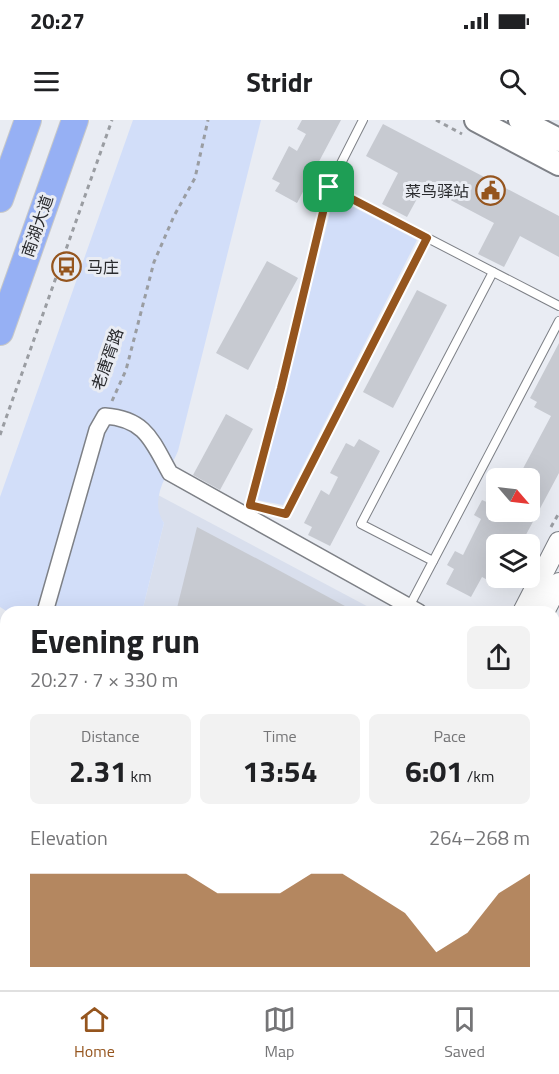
<!DOCTYPE html>
<meta charset="utf-8">
<style>
body{margin:0;font-family:"Titillium Web","Noto Sans SC",sans-serif;background:#f2f2f2;color:#202124;height:100vh;display:flex;flex-direction:column;font-size:22px;white-space:nowrap}
*{box-sizing:border-box;margin:0}
p{font-size:20px;color:#757577}
.icon{flex:none;width:33px;height:33px;fill:none;stroke:currentColor;stroke-width:2;stroke-linecap:round;stroke-linejoin:round}
.map{position:relative;flex:1;overflow:hidden}
.sheet{position:absolute;left:0px;top:486px;width:560px;height:384px;display:flex;flex-direction:column;background:#fff;border-radius:18px 18px 0 0;box-shadow:0 6px 24px #0002}
.sheet>*{flex:none}
.needle{width:39px;rotate:118deg}
.fabs{position:absolute;left:486px;top:348px;display:grid;gap:12px}
.fabs a{display:grid;place-items:center;width:54px;height:54px;border-radius:9px;background:#fff;box-shadow:0 6px 24px #0002;font-size:30px}
.pin{position:absolute;display:grid;place-items:center;width:51px;height:51px;color:#fff;margin:-26px;border-radius:12px;box-shadow:0 3px 9px #0006}
.round{display:grid;place-items:center;flex:none;width:63px;height:63px;border-radius:9px;background:#f2f2f2}
.overview{display:flex;align-items:center;justify-content:space-between;height:102px;padding:0 30px}
h1{font-size:33px;font-weight:700;line-height:45px}
.figures{display:grid;grid-template-columns:repeat(3,1fr);gap:9px;height:102px;padding:6px 30px}
.figures div{display:grid;align-content:center;border-radius:9px;background:#f2f2f2;text-align:center}
.figures b{font-size:30px;font-weight:700}
.figures small{font-size:16px;font-weight:400}
.figures p{font-size:16px}
.chart{height:168px;padding:12px 30px}
.chart p{display:flex;justify-content:space-between}
.chart svg{width:100%;height:108px;margin-top:6px;fill:#95551e;opacity:.7}
.status{display:flex;justify-content:space-between;align-items:center;height:42px;padding:0 30px;background:#fff;direction:ltr}
.status svg{height:16px;fill:currentColor}
header{display:flex;justify-content:space-between;align-items:center;height:78px;padding:0 30px;background:#fff;font-size:27px;font-weight:700}
.dock{display:flex;justify-content:space-around;align-items:center;height:84px;border-top:2px solid #e0e0e0;background:#fff;font-size:16px;color:#757577}
.dock a{display:grid;justify-items:center;gap:3px}
.dock .active{color:#95551e}
.map>svg:first-child{display:block}
.built{fill:#d9dfed}
.green{fill:#d2def9}
.building{fill:#c7cad1}
.lines{fill:none;stroke-linecap:round;stroke-linejoin:round}
.service-casing{stroke:#7e8187;stroke-width:10}
.minor-casing{stroke:#7e8187;stroke-width:18}
.tertiary-casing{stroke:#7e8187;stroke-width:22}
.secondary-casing{stroke:#7e8187;stroke-width:26}
.trunk-casing{stroke:#c7c8c8;stroke-width:28}
.path{stroke:#9a9da2;stroke-width:3;stroke-dasharray:4.5 4.5;stroke-linecap:butt}
.service{stroke:#fff;stroke-width:8}
.minor{stroke:#fff;stroke-width:15}
.tertiary{stroke:#fff;stroke-width:20}
.secondary{stroke:#fff;stroke-width:22}
.trunk{stroke:#96b0f4;stroke-width:26}
.route-casing{stroke:#fff;stroke-width:12}
.route{stroke:#95551e;stroke-width:8}
.labels{text-anchor:middle;dominant-baseline:central;stroke-width:6;stroke-linejoin:round;paint-order:stroke}
.poi-label{font-size:16px;fill:#292a2d;stroke:#e9ecf3;text-anchor:end}
.street-label{font-size:16px;fill:#292a2d;stroke:#e9ecf3}
</style>
<div class="status"><b>20:27</b><svg viewBox="0 0 49 12"><path d="M0 12V9h3v3zM5 12V6h3v6zM10 12V3h3v9zM15 12V0h3v12zM26 1h20v11H26zM47 4h2v5h-2z"/></svg></div>
<header><svg class="icon" aria-label="menu" viewBox="0 0 24 24"><path d="M4 6h16M4 12h16M4 18h16"/></svg>Stridr<svg class="icon" aria-label="search" viewBox="0 0 24 24"><circle cx="10" cy="10" r="6"/><path d="M15 15l6 6"/></svg></header>
<div class="map">
<svg width="559" height="870" viewBox="0 0 559 870">
<rect width="100%" height="100%" fill="#e9ecf3"/>
<g class="built">
<path d="M158,375l220,117h-236l22,-89 -7,-10z"/>
<path d="M554,587l5,3v202l-5,-3z"/>
</g>
<g class="green">
<path d="M133,0h128l-83,331c-10,23 -30,49 -14,72l-22,89h-134l-8,-5v-110z"/>
<path d="M334,77l83,43 -134,265 -26,-5z"/>
<path d="M3,716l3,2v146h353l-2,6h-357v-142z"/>
</g>
<g class="building">
<path d="M302,0h39l-44,83 -22,-12 5,-8 -8,-4 17,-33 8,5 9,-17 -9,-5z"/>
<path d="M383,4l176,92v41l-39,-21 -16,31 -26,-13 16,-31 -70,-37 -17,31 -25,-13 16,-31 -32,-17z"/>
<path d="M267,141l31,17 -50,92 -32,-17z"/>
<path d="M417,170l30,15 -54,103 -30,-16z"/>
<path d="M559,223v130l-38,71h-25v34h8l-5,8 -17,-9 -11,20 -25,-13 8,-15 -7,-4 8,-14 8,4 18,-36 -7,-4 8,-15 7,3 7,-15v24h34v-34h-12l33,-62 -17,-9 3,-5 -7,-4z"/>
<path d="M226,294l27,15 -33,61 -27,-15z"/>
<path d="M359,319l21,12 -50,95 -22,-11 4,-8 -8,-4 17,-33 8,5 9,-18 -8,-4 16,-30 8,4z"/>
<path d="M197,407l72,38 87,47h-180z"/>
<path d="M559,525v47l-5,-3v-33z"/>
<path d="M554,714l5,2v65l-5,2z"/>
</g>
<g class="lines">
<defs>
<g id="service">
<path d="M329,67l230,119"/>
<path d="M250,385l36,9 141,-276"/>
<path d="M247,396l34,-128 48,-201 34,-67"/>
<path d="M433,441l-72,-37 132,-252"/>
<path d="M409,487l150,-286"/>
<path d="M554,581l5,3"/>
</g>
<g id="minor">
<path d="M45,492l52,-182 8,-14c41,3 47,25 65,57l249,139"/>
<path d="M0,662l6,-23"/>
</g>
<g id="tertiary">
<path d="M523,492l36,-70"/>
<path d="M544,492l15,-29"/>
<path d="M0,517l6,3"/>
<path d="M554,808l5,3"/>
</g>
<g id="secondary">
<path d="M476,0l83,44"/>
<path d="M520,0l39,20"/>
</g>
<g id="trunk">
<path d="M0,79l28,-79"/>
<path d="M0,212l75,-212"/>
</g>
</defs>
<use href="#service" class="service-casing"/>
<use href="#minor" class="minor-casing"/>
<use href="#tertiary" class="tertiary-casing"/>
<use href="#secondary" class="secondary-casing"/>
<use href="#trunk" class="trunk-casing"/>
<g class="path">
<path d="M436,0l26,14"/>
<path d="M112,281l14,-31 28,-108 20,-46 21,-38 13,-58"/>
<path d="M0,315l112,-315"/>
<path d="M551,407l8,-14"/>
</g>
<use href="#service" class="service"/>
<use href="#minor" class="minor"/>
<use href="#tertiary" class="tertiary"/>
<use href="#secondary" class="secondary"/>
<use href="#trunk" class="trunk"/>
</g>
<g class="lines">
<defs>
<path id="route" d="M329,67l98,51 -141,276 -36,-9 31,-117z"/>
</defs>
<use href="#route" class="route-casing"/>
<use href="#route" class="route"/>
</g>
<defs>
<symbol id="civic-ring" viewBox="-11 -11 22 22"><circle r="9.5" fill="#e9ecf3" stroke="#95551e" stroke-width="1.5"/><path d="M-.6-6.5H3V-4.5H.6V-3L4-1V1h2V6H-6V1h2V-1L-.6-3ZM-1.2 2.5V6h2.4V2.5Z" fill="#95551e"/></symbol>
<symbol id="bus-ring" viewBox="-11 -11 22 22"><circle r="9.5" fill="#e9ecf3" stroke="#95551e" stroke-width="1.5"/><path d="M-5-6H5V4H4V6H2V4H-2V6H-4V4H-5ZM-3.5-4V0h7V-4ZM-3.5 1.2v1.5H-2V1.2ZM2 1.2v1.5H3.5V1.2Z" fill="#95551e"/></symbol>
</defs>
<g fill-rule="evenodd">
<use href="#civic-ring" x="474" y="54" width="33" height="33"/>
<use href="#bus-ring" x="50" y="130" width="33" height="33"/>
</g>
<g class="labels">
<g class="poi-label">
<text x="469" y="71">菜鸟驿站</text>
<text x="87" y="147" text-anchor="start">马庄</text>
</g>
<g class="street-label">
<text transform="translate(37 106) rotate(-71)">南湖大道</text>
<text transform="translate(107 239) rotate(-71)">老唐胥路</text>
</g>
</g>
</svg>
<div class="fabs">
<a><svg class="needle" viewBox="-14 -14 28 28"><path d="M0-13l5 13h-10z" fill="#e53935"/><path d="M0 13l5-13h-10z" fill="#757577"/></svg></a>
<a><svg class="icon" aria-label="layers" viewBox="0 0 24 24"><path d="M12 4l9 5-9 5-9-5zM3 14l9 5 9-5"/></svg></a>
</div>
<div class="pin" style="left:329px;top:67px;background:#1e9e55"><svg class="icon" aria-label="arrive" viewBox="0 0 24 24"><path d="M6 21V4h12l-3 4 3 4H6"/></svg></div>
<section class="sheet">
<div class="overview"><div><h1>Evening run</h1><p>20:27 · 7 × 330 m</p></div><a class="round"><svg class="icon" aria-label="share" viewBox="0 0 24 24"><path d="M12 15V3M7 8l5-5 5 5M5 13v7h14v-7"/></svg></a></div>
<div class="figures">
<div><p>Distance</p><b>2.31<small> km</small></b></div>
<div><p>Time</p><b>13:54</b></div>
<div><p>Pace</p><b>6:01<small> /km</small></b></div>
</div>
<div class="chart"><p><span>Elevation</span>264–268 m</p>
<svg viewBox="0 0 160 44" preserveAspectRatio="none"><path d="M0 44V6L10 6L20 6L30 6L40 6L50 6L60 14L70 14L80 14L90 6L100 6L110 14L120 22L130 38L140 30L150 14L160 6V44z"/></svg>
</div>
</section>
</div>
<nav class="dock">
<a class="active"><svg class="icon" aria-label="home" viewBox="0 0 24 24"><path d="M3 11l9-7 9 7M6 9v11h12V9"/></svg>Home</a>
<a><svg class="icon" aria-label="map" viewBox="0 0 24 24"><path d="M3 6l6-2 6 2 6-2v14l-6 2-6-2-6 2zM9 4v14M15 6v14"/></svg>Map</a>
<a><svg class="icon" aria-label="saved" viewBox="0 0 24 24"><path d="M7 4h10v16l-5-4-5 4z"/></svg>Saved</a>
</nav>
